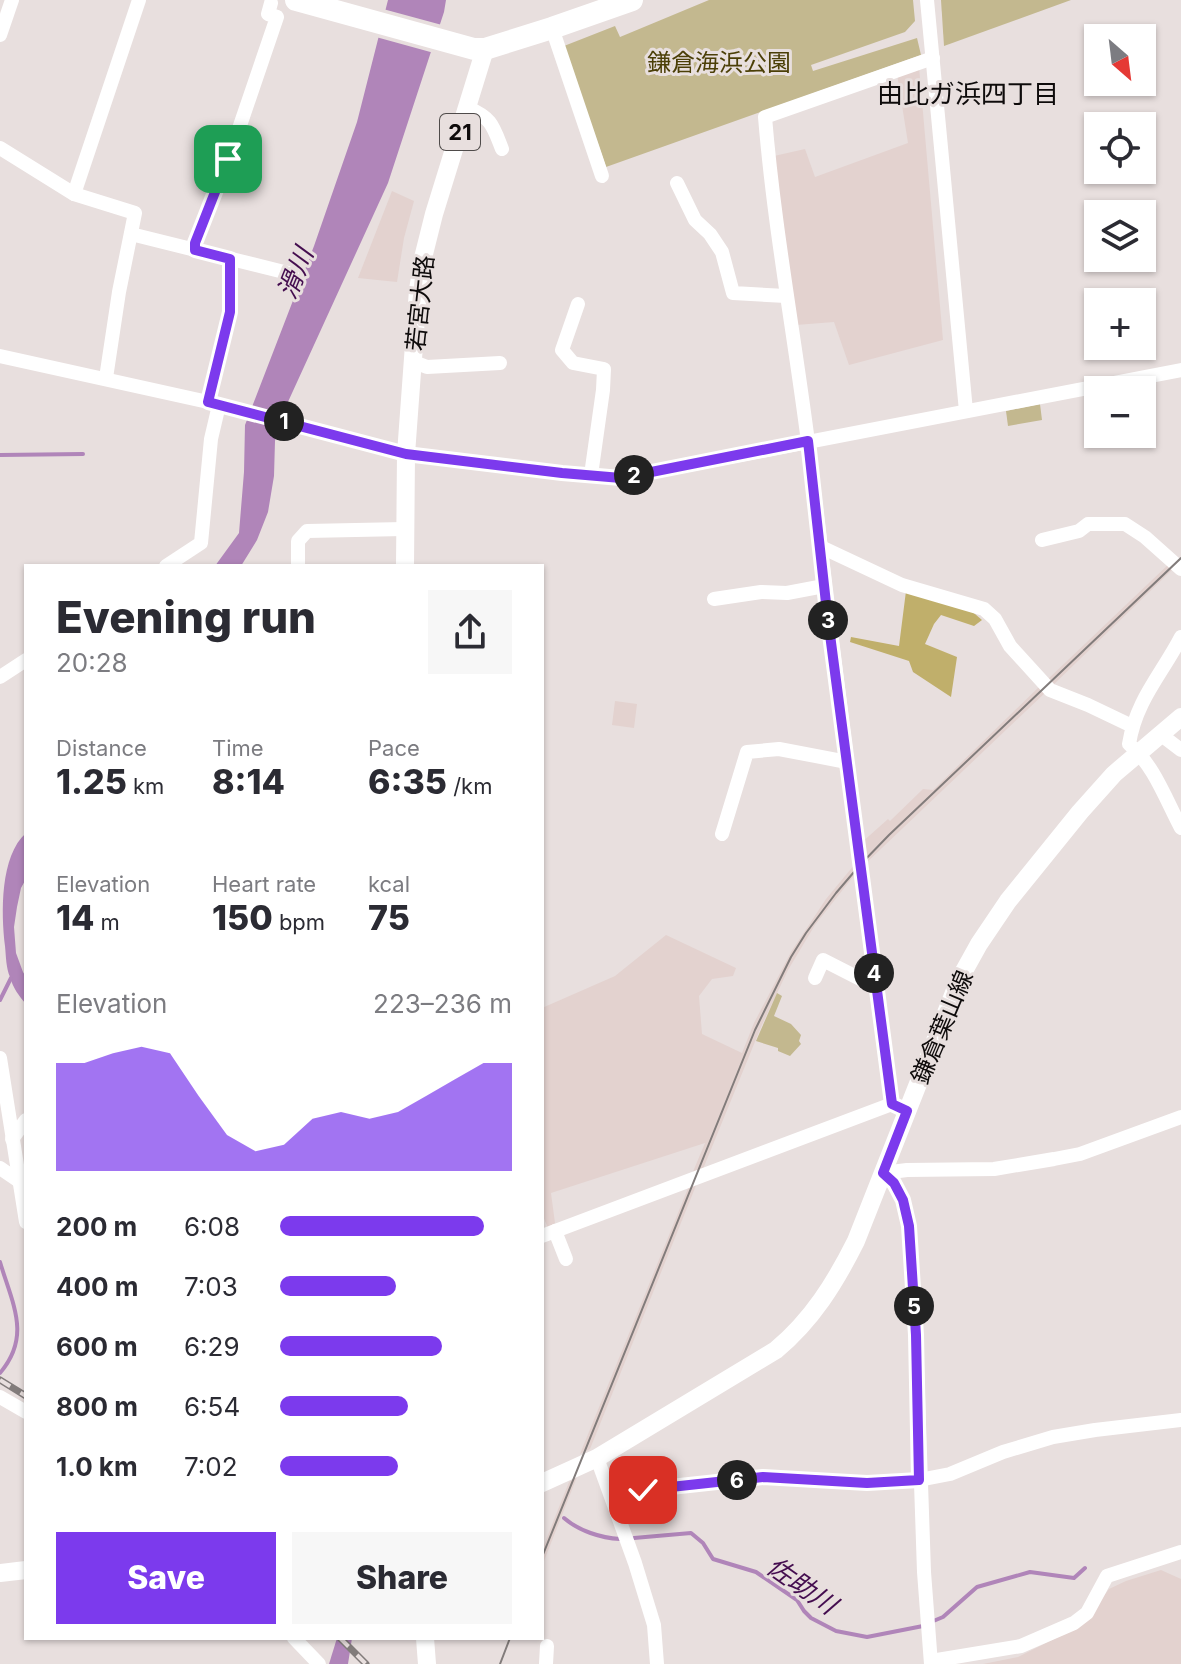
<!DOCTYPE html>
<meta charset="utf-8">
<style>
body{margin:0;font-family:Inter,"Noto Sans JP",sans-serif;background:#f7f7f7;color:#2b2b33;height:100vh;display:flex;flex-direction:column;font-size:30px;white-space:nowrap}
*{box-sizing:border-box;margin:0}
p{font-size:26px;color:#7c7c81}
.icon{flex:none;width:44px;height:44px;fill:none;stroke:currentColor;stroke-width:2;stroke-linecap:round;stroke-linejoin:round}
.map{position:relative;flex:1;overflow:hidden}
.details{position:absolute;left:24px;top:564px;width:520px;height:1076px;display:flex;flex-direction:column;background:#fff;border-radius:0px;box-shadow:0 2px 6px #0004}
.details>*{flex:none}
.needle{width:52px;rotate:152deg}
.tools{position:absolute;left:1084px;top:24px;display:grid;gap:16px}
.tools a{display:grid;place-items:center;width:72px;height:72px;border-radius:0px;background:#fff;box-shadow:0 2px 6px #0004;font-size:40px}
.pin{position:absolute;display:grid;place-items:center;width:68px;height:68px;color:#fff;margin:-34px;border-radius:16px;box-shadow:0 4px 12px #0006}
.km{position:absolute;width:40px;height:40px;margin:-20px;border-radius:50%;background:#222;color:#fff;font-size:22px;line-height:40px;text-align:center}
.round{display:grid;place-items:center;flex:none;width:84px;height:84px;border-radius:0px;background:#f7f7f7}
.summary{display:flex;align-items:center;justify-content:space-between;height:136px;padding:0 32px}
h1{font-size:44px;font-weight:800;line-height:60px}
.figures{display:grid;grid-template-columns:repeat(3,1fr);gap:12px;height:136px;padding:8px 32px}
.figures div{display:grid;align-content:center}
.figures b{font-size:34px;font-weight:800}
.figures small{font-size:22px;font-weight:400}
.figures p{font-size:22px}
.chart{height:224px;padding:16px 32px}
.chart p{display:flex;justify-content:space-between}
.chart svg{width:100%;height:144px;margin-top:8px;fill:#7c3aed;opacity:.7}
.action{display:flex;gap:16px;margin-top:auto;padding:16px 32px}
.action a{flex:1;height:92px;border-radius:0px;background:#7c3aed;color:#fff;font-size:32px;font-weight:800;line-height:92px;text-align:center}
.action a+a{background:#f7f7f7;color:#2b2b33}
ul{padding:0 32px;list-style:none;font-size:26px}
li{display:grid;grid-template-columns:128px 96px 1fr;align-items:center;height:60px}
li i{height:20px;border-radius:10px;background:#7c3aed}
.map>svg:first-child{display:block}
.built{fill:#e3d2cf}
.green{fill:#c3b88f}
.forest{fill:#c0af6b}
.water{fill:#b085b9}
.pier{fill:#e8dfde}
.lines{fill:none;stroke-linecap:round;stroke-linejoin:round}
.stream{stroke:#b085b9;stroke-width:4}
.minor{stroke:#fff;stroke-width:14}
.major{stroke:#fff;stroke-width:18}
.highway{stroke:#fff;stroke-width:22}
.tram{stroke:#827c7b;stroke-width:2}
.rail-casing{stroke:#827c7b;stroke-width:7}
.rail{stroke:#e8dfde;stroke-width:4;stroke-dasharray:12;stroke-linecap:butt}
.route-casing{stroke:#fff;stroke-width:16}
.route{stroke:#7c3aed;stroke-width:10}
.labels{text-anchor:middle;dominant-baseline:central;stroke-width:6;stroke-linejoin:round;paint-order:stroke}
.shield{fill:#e8dfde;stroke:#4f4b4a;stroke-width:2}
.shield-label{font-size:22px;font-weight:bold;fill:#0e0b0b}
.park-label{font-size:24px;fill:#4b3f07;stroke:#e8dfde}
.street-label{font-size:24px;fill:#0e0b0b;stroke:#e8dfde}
.neighbourhood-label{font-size:26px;fill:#0e0b0b;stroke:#e8dfde}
.water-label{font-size:26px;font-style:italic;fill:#440d4f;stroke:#e8dfde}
</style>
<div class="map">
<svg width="1181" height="1664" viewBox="0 0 1181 1664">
<rect width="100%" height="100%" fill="#e8dfde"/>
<g class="built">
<path d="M919,67l24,273 -94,25 -15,-43 -38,3 -22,-169 31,-7 10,28 93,-34 -11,-69z"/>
<path d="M392,191l22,10 -10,37 -7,44 -39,-4z"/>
<path d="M1170,563l4,5 -123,119 -5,-6z"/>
<path d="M1041,685l6,6 -184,175 -3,-22 28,-25 2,2 33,-32 10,1z"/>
<path d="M615,701l22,3 -3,24 -22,-3z"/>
<path d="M855,864l1,9 -41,52 -27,45 -27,57 -58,142 -11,5 13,-31 -154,50 4,30 -7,5 -6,-14v-206l73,-32 51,-41 70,33 -3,8 -21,3 -13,17 3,38 40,19 12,-30 37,-71 35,-53z"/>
<path d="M697,1183l-107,266 -10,5 109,-268z"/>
<path d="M577,1477l-35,89v-16l27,-68z"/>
<path d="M1161,1570l20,9v85h-198l35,-7 58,-29 19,-20 14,-19 17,-8z"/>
</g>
<g class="green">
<path d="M709,0h204l2,21 -10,11 -94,33 2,6 104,-33 4,17 -315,112 -42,-121 51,-20 5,11z"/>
<path d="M941,0h130l-127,46z"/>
<path d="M1040,404l2,16 -34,6 -2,-15z"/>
<path d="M777,993l5,3 -8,20 17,8 10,11 -2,6 2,3 -11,12 -12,-5v-3l-22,-7z"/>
</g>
<path class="forest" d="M906,591l62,17 14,12 -8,6 -33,-11 -7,9 -9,20 32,13 -6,40 -38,-25 -4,-11 -59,-19 1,-5 48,9z"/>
<g class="water">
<path d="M388,0h58l-2,12 -56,171 -106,232 -7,26 -1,35 -6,36 -11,28 -16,26h-26l24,-33 5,-61 1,-47 69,-179 43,-124z"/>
<path d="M26,833v46l-5,9 -4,19 -3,20 2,26 7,19 3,5v27c-7,-8 -13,-16 -16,-27 -4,-9 -4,-21 -5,-31 -4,-33 -5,-90 21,-113z"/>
<path d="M337,1638h15l-4,26h-19z"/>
</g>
<path class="pier" d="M383,9l59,16 -8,28 -58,-16z"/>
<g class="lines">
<g class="stream">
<path d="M0,455l83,-1"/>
<path d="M0,1000l11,-22"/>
<path d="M0,1262c12,41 32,74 0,111"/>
<path d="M564,1518c15,13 37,20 56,21"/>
<path d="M634,1538l57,-5 12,10 10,16 43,13 41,28 7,11 7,7 25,13 31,6 56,-11"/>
<path d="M931,1622l12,-5 34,-30 53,-15 44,6 11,-10"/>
</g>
<g class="minor">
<path d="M927,0l39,411"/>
<path d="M552,28l50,148"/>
<path d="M0,35l12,-35"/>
<path d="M468,108c24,10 25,18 34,41"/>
<path d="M0,148l74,46 61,19 -16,79 -13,86"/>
<path d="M677,183l18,37 15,14 12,18 11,41 53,3"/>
<path d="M74,194l65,-194"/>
<path d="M131,234l161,40"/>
<path d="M195,250v-7l35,-88 47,-138 -9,-3 3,-11"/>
<path d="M578,304l-16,46 11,13 31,6 -1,21 -12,85"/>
<path d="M0,356l208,46 198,52 156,19 59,5 560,-108"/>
<path d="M414,362l13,5 73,-4"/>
<path d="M208,402l22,-90v-53"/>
<path d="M1042,540l37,-9 9,-7h37l20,13 36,32"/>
<path d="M819,546l83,39 82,24 11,10 15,27 40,44 38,15 44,21"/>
<path d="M166,566l35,-23 10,-104 8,-34"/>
<path d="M298,566v-25l9,-10 97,-2"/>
<path d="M714,599l47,-7 26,1 37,-7"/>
<path d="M1181,637c-19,37 -45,63 -52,107 25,21 37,56 52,84"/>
<path d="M0,677l26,-17"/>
<path d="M1160,734l21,16"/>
<path d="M722,834l25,-82 32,-3 68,13"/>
<path d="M815,978l8,-18 53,27"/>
<path d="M0,1058l26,164"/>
<path d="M892,1104c-31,-220 -57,-441 -84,-662 -14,-109 -34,-216 -43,-325l168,-59"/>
<path d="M12,1139l14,-19"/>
<path d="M0,1168l19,13"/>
<path d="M883,1173l11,10 9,17 6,26 7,109 8,237 7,92"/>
<path d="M883,1173l24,-3 87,-1 60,-10 26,-5 101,-37"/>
<path d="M555,1231l11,28"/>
<path d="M542,1236l350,-132 9,4"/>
<path d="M0,1397l26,15"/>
<path d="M597,1458l38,105 19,62 3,39"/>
<path d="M612,1497l24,-6 127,-14 104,6 52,-3 31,-6 53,-22 50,-15 42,-7 86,-10"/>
<path d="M294,1638l25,26"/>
<path d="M931,1661l90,-15 53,-23 13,-10 20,-37 74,-24"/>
<path d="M546,1664l1,-18"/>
</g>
<g class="major">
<path d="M405,566l1,-112 12,-164 5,-32 11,-44 51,-165"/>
<path d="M542,1483l55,-25 179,-108c36,-30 59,-67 80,-109l103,-261 20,-36 29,-43 72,-89 34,-38 67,-57"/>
<path d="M0,1573l26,-3"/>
<path d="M425,1638l2,26"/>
</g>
<path class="highway" d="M296,0l178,49h11l67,-21 80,-28"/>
<g class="tram">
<path d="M542,1557l213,-527 36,-73 15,-24 30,-40 24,-28 29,-30 292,-277"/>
<path d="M500,1664l10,-26"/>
</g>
<defs>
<g id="rail">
<path d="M0,1380l26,16"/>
<path d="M340,1638l26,26"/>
</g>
</defs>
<use href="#rail" class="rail-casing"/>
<use href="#rail" class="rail"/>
</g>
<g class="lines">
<defs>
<path id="route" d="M228,159l-33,84v7l35,9v53l-22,90 198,52 156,19 59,5 187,-37 19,171 65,492 15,7 -24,62 11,10 9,17 6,26 7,109 3,145 -52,3 -104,-6 -120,13"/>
</defs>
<use href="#route" class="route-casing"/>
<use href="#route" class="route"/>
</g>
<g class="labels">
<rect class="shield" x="440" y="114" width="40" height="36" rx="6"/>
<g class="shield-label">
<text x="460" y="132">21</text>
</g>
<g class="park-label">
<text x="719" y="62">鎌倉海浜公園</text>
</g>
<g class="street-label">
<text transform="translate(420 303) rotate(-84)">若宮大路</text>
<text transform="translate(942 1027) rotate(-67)">鎌倉葉山線</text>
</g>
<g class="neighbourhood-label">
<text x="968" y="93">由比ガ浜四丁目</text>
</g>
<g class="water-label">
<text transform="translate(295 273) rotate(-68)">滑川</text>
<text transform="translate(802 1585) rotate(35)">佐助川</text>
</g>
</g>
</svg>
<div class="tools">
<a><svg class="needle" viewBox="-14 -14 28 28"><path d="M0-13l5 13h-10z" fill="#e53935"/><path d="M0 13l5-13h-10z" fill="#7c7c81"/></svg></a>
<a><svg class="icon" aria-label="locate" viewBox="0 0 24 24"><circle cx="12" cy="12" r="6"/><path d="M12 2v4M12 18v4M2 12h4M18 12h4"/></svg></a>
<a><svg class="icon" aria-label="layers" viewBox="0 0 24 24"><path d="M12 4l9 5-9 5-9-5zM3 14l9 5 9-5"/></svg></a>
<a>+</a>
<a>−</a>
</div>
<div class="pin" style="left:228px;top:159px;background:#1e9e55"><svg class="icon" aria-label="arrive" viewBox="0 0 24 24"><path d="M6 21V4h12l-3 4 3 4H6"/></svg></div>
<div class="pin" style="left:643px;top:1490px;background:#d93025"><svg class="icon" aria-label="check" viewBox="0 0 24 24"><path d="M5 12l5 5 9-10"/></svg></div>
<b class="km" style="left:284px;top:421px">1</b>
<b class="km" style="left:634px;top:475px">2</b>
<b class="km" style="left:828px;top:620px">3</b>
<b class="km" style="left:874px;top:973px">4</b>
<b class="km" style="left:914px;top:1306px">5</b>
<b class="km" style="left:737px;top:1480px">6</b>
<section class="details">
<div class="summary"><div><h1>Evening run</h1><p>20:28</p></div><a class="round"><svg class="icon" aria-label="share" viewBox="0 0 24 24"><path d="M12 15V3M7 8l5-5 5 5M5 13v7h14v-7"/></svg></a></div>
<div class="figures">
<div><p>Distance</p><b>1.25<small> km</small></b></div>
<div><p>Time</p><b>8:14</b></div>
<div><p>Pace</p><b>6:35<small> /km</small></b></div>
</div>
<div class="figures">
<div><p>Elevation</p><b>14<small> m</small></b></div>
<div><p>Heart rate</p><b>150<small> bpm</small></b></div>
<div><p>kcal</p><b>75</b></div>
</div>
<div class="chart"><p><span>Elevation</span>223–236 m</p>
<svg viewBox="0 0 160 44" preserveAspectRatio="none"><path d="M0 44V11L10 11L20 8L30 6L40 8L50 21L60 33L70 38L80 36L90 28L100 26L110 28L120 26L130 21L140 16L150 11L160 11V44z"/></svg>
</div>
<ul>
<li><b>200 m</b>6:08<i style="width:88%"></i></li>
<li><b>400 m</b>7:03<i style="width:50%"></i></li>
<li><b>600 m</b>6:29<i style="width:70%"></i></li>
<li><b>800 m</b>6:54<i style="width:55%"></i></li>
<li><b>1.0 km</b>7:02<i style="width:51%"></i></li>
</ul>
<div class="action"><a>Save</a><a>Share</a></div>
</section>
</div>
